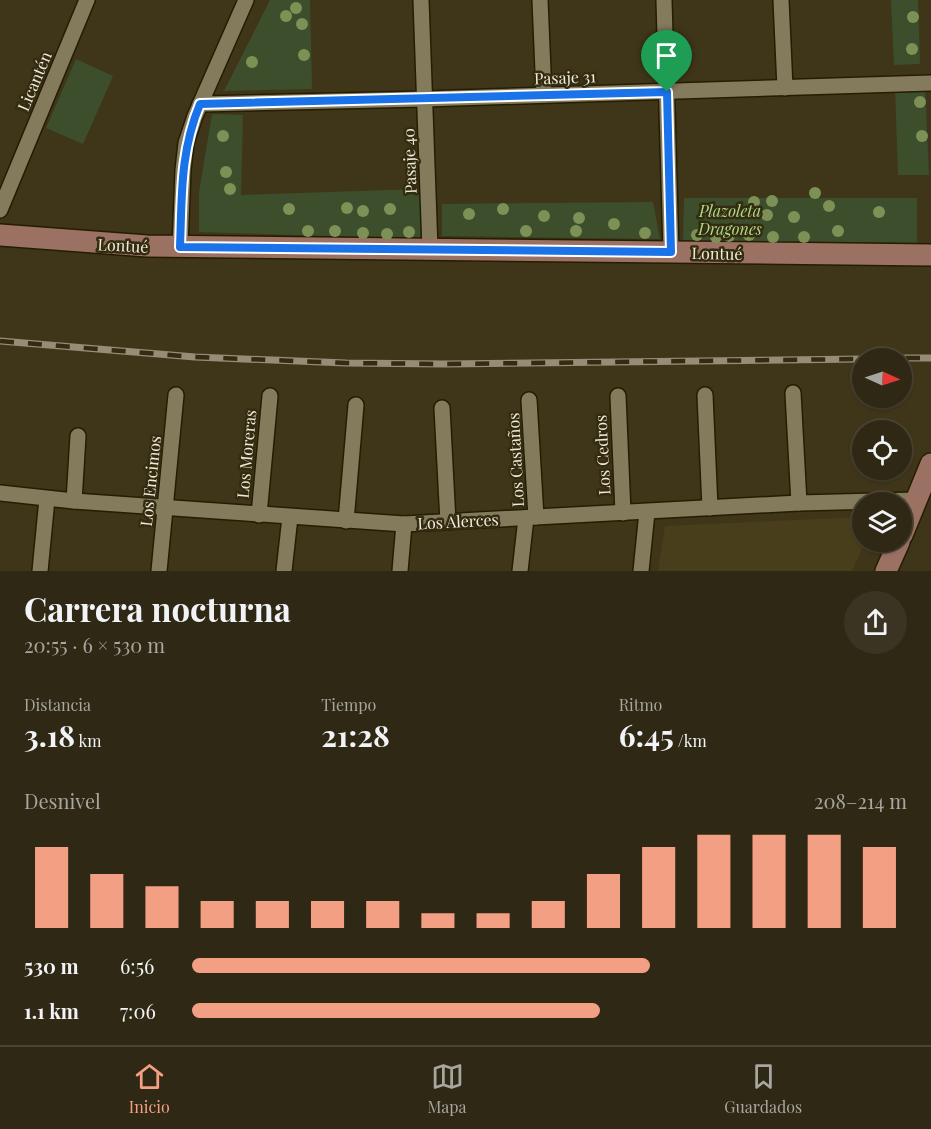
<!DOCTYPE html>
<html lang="es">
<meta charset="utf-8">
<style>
body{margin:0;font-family:"Playfair Display",serif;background:#3b3422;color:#f1f3f6;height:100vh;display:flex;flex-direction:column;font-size:22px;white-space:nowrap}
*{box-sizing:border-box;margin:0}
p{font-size:20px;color:#a7a6a0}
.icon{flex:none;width:33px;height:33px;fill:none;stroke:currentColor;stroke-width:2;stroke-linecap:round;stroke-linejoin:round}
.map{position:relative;height:571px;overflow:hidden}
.side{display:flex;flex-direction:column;background:#2f2814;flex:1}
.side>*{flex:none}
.needle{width:39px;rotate:93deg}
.controls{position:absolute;left:852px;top:348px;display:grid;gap:12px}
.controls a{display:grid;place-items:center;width:60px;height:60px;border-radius:50%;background:#2f2814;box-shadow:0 2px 4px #0004,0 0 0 2px #4a4434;font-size:30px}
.pin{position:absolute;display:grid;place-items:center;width:51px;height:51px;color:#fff;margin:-62px -26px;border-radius:50% 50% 50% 0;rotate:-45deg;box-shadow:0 0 6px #0007}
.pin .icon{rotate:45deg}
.round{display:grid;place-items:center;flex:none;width:63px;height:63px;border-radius:32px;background:#3b3422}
.head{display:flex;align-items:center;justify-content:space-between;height:102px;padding:0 24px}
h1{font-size:33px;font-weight:700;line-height:45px}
.figures{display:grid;grid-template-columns:repeat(3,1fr);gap:9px;height:102px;padding:6px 24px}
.figures div{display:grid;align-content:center}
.figures b{font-size:30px;font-weight:700}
.figures small{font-size:16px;font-weight:400}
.figures p{font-size:16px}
.chart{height:168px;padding:12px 24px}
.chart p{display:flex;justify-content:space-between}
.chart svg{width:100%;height:108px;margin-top:6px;stroke:#f39f84;stroke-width:6}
ul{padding:0 24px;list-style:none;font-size:20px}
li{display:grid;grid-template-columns:96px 72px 1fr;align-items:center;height:45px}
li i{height:15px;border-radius:8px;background:#f39f84}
.tabs{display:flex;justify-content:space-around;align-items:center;height:84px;border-top:2px solid #4a4434;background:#2f2814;font-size:16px;color:#a7a6a0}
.tabs a{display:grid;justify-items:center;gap:3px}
.tabs .on{color:#f39f84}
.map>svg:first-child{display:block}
.built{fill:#493e1b}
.green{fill:#3c4e2b}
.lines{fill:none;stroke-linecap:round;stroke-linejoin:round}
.street-casing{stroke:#251d02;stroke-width:18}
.secondary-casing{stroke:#251d02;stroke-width:24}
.street{stroke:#847a5c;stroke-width:15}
.secondary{stroke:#9b7163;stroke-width:21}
.rail-casing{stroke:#958d77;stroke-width:7}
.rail{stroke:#342c10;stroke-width:4.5;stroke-dasharray:14;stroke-linecap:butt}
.tree{fill:#7d9056}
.route-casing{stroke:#fff;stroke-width:12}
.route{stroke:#1a73e8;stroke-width:8}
.labels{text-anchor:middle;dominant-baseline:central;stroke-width:5;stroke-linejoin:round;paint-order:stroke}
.street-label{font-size:16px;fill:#f0eada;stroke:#342c10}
.park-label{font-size:16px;font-style:italic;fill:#afda88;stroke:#342c10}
</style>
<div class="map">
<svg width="931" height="571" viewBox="0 0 931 571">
<rect width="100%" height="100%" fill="#3f361a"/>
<path class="built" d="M862,517v25h3l-13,29h-194l7,-45z"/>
<g class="green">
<path d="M270,0h40l2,89 -88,2z"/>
<path d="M891,0h27l2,64 -26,1z"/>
<path d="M76,59l37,17 -30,68 -37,-16z"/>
<path d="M925,84l4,91h-31l-3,-88z"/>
<path d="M212,114l31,1 -2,80 179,-6 3,50 -224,-7v-40z"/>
<path d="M684,198h233v45l-234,-2z"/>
<path d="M653,202l7,37 -218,-3v-32z"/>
</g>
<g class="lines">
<defs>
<g id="street">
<path d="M421,0l9,249"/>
<path d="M540,0l4,95"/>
<path d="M664,0l7,252"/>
<path d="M781,0l4,88"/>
<path d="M200,104l225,-5 506,-16"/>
<path d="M0,210l87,-210"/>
<path d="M180,247l3,-77 3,-27 9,-27 51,-116"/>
<path d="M793,393l6,110"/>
<path d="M705,395l5,113"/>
<path d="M618,396l5,117"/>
<path d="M529,400l7,117"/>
<path d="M442,408l6,114"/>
<path d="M0,493l74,8 330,23 395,-21 117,-3"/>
<path d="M74,501l4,-65"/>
<path d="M259,515l11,-119"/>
<path d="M346,521l10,-116"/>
<path d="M40,571l7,-72"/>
<path d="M159,571l17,-176"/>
<path d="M284,571l6,-54"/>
<path d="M400,571l4,-47"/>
<path d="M520,571l6,-53"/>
<path d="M641,571l6,-59"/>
</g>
<g id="secondary">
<path d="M0,235l147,11 784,9"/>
<path d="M902,535l29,-71"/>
<path d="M886,571l13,-29"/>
</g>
</defs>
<use href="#street" class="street-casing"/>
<use href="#secondary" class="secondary-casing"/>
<use href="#street" class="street"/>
<use href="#secondary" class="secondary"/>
<defs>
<g id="rail">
<path d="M0,341l195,16 151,6 99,1 417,-5"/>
<path d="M878,358h53"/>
</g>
</defs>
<use href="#rail" class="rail-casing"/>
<use href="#rail" class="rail"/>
</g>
<g class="tree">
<circle cx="296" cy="8" r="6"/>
<circle cx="286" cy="16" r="6"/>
<circle cx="913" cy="17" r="6"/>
<circle cx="302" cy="24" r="6"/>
<circle cx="912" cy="49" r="6"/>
<circle cx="304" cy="55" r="6"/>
<circle cx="252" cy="62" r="6"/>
<circle cx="920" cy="102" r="6"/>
<circle cx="223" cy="136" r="6"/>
<circle cx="922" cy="136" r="6"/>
<circle cx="226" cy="172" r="6"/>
<circle cx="230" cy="189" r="6"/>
<circle cx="815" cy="193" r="6"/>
<circle cx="772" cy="201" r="6"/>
<circle cx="754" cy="202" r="6"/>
<circle cx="829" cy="206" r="6"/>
<circle cx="347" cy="208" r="6"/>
<circle cx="289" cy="209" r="6"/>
<circle cx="390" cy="209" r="6"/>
<circle cx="503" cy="209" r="6"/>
<circle cx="363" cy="211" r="6"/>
<circle cx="879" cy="212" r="6"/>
<circle cx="469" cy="214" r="6"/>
<circle cx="767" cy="215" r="6"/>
<circle cx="544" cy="216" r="6"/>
<circle cx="794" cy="217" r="6"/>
<circle cx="579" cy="218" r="6"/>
<circle cx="614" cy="224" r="6"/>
<circle cx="308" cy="231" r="6"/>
<circle cx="335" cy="231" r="6"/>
<circle cx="526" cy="231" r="6"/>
<circle cx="576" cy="231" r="6"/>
<circle cx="838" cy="231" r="6"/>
<circle cx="409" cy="232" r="6"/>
<circle cx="363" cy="233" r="6"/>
<circle cx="645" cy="233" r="6"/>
<circle cx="387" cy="234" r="6"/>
<circle cx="697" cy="235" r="6"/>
<circle cx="749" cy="235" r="6"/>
<circle cx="729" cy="236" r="6"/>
<circle cx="716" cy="237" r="6"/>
<circle cx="773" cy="237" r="6"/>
<circle cx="804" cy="237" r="6"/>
</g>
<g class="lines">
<defs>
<path id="route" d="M667,92l4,160 -491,-5c2,-51 0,-95 20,-143z"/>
</defs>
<use href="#route" class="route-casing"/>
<use href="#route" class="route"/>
</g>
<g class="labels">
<g class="street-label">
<text transform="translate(565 77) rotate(-2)">Pasaje 31</text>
<text transform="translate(34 81) rotate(-67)">Licantén</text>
<text transform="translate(409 161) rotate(-92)">Pasaje 40</text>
<text transform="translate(123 245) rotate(3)">Lontué</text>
<text transform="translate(717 253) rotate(1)">Lontué</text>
<text transform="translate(246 454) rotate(-85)">Los Moreras</text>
<text transform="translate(602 455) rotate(-93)">Los Cedros</text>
<text transform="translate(515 460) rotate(-93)">Los Castaños</text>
<text transform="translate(150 481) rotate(-84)">Los Encimos</text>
<text transform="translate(458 521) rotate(-3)">Los Alerces</text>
</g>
<g class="park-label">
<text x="730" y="210">Plazoleta<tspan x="730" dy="18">Dragones</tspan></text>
</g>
</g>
</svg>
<div class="controls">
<a><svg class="needle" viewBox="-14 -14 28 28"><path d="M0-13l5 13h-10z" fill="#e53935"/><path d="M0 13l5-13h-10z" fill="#a7a6a0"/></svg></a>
<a><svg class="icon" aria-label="locate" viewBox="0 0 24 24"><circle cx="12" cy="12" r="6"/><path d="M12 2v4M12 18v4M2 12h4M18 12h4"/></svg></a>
<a><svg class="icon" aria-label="layers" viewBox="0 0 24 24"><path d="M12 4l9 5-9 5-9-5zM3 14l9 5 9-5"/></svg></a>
</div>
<div class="pin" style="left:667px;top:92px;background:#1e9e55"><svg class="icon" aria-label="arrive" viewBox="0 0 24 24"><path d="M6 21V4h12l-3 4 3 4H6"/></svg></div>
</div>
<section class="side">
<div class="head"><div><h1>Carrera nocturna</h1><p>20:55 · 6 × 530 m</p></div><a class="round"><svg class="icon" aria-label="share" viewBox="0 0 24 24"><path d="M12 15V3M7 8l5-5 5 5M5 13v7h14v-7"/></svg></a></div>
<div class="figures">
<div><p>Distancia</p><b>3.18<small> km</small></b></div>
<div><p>Tiempo</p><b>21:28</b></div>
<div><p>Ritmo</p><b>6:45<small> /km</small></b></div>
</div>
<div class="chart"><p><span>Desnivel</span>208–214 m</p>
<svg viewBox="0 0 160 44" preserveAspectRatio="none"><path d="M5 44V11M15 44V22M25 44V27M35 44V33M45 44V33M55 44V33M65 44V33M75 44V38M85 44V38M95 44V33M105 44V22M115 44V11M125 44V6M135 44V6M145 44V6M155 44V11"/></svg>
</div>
<ul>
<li><b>530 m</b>6:56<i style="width:64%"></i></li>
<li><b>1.1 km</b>7:06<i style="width:57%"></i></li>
</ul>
</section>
<nav class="tabs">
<a class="on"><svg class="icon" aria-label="home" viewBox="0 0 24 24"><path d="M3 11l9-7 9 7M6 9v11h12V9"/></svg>Inicio</a>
<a><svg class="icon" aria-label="map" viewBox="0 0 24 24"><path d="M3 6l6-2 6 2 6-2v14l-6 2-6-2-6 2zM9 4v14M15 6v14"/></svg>Mapa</a>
<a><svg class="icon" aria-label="saved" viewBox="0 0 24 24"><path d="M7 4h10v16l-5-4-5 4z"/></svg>Guardados</a>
</nav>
